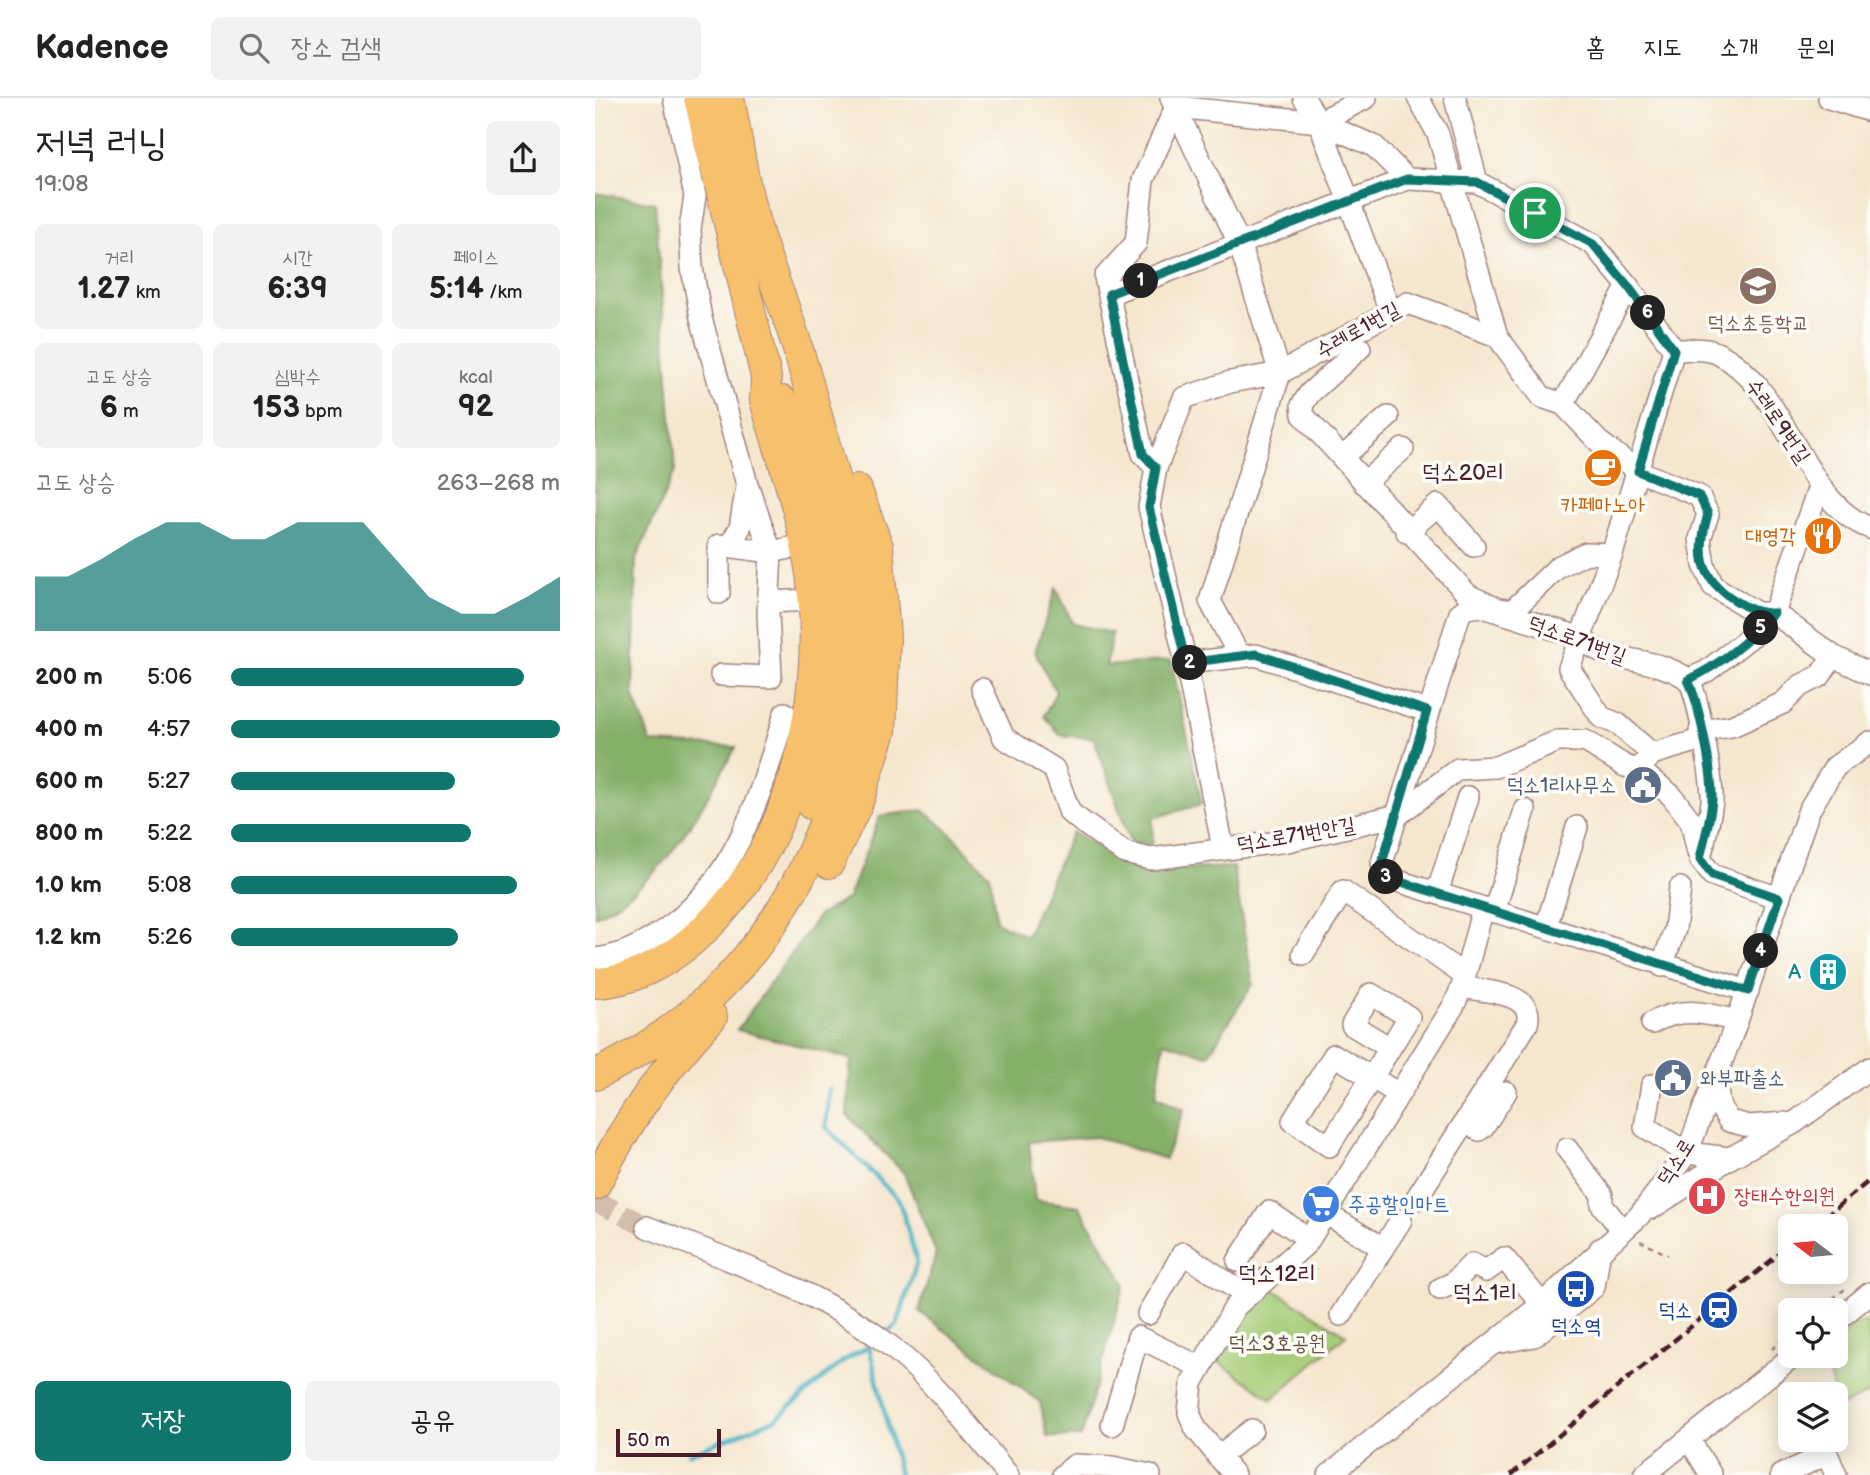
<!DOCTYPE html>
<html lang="ko">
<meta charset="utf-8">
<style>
body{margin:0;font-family:"Balsamiq Sans","Poor Story",sans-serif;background:#f2f2f2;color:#222;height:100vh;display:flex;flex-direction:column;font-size:26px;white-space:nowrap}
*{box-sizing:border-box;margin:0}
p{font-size:23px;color:#767676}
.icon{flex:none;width:38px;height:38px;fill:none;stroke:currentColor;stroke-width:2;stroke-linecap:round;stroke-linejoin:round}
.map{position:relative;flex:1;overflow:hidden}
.details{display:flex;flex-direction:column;background:#fff;width:595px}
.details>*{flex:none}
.needle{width:46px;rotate:286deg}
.controls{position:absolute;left:1183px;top:1116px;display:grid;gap:14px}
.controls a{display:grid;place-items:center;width:70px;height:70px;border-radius:10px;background:#fff;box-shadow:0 4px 18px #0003;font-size:35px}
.scale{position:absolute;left:21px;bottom:18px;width:105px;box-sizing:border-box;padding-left:7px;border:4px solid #4a1f2b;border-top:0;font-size:19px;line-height:24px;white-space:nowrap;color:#4a1f2b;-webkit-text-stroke:5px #fdfcf7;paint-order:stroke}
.pin{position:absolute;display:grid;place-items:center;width:60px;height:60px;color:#fff;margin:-30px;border:4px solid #fff;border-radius:50%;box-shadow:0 2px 7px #0007}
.km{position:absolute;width:35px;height:35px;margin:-18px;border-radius:50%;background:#222;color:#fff;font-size:19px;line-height:35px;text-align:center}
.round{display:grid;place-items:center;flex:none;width:74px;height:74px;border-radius:10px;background:#f2f2f2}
.headline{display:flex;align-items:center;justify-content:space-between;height:119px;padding:0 35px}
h1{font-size:38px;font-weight:600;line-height:52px}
.metrics{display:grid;grid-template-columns:repeat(3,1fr);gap:10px;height:119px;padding:7px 35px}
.metrics div{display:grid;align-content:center;border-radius:10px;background:#f2f2f2;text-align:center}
.metrics b{font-size:30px;font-weight:600}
.metrics small{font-size:19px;font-weight:400}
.metrics p{font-size:19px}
.chart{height:196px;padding:14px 35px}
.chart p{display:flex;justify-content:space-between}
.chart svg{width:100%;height:126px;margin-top:7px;fill:#0f766e;opacity:.7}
.button{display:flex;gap:14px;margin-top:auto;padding:14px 35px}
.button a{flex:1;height:80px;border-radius:10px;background:#0f766e;color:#fff;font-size:28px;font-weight:600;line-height:80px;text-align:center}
.button a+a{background:#f2f2f2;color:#222}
ul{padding:0 35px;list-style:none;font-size:23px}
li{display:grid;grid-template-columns:112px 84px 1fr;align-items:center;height:52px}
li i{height:18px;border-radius:9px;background:#0f766e}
header{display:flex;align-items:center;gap:42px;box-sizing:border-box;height:98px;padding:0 35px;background:#fff;border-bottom:2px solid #e0e0e0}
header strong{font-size:33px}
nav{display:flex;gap:38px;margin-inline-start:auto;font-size:24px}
.search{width:490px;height:63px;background:#f2f2f2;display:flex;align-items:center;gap:18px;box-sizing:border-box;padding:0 24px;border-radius:10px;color:#767676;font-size:26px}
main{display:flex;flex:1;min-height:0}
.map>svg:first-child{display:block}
.green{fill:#a6cc77;stroke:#787651;stroke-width:2}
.forest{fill:#84b068;stroke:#67684a;stroke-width:2}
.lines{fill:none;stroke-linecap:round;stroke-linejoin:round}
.stream{stroke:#41aebf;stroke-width:4.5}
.minor-tunnel{stroke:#d3bead;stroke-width:21;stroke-dasharray:21 10;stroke-linecap:butt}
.minor-casing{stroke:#a0827c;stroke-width:24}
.highway-casing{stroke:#a0827c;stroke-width:32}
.path{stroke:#a0827c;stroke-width:2.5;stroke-dasharray:5 5;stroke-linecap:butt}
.minor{stroke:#fff;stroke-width:21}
.highway{stroke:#f7c06c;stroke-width:30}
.rail{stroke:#4a1f2b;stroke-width:4.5;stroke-dasharray:10 5;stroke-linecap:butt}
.route-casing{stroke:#fff;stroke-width:14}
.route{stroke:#0f766e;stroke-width:9}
.labels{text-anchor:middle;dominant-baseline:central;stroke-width:7;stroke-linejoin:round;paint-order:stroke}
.education-label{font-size:21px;fill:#785e54;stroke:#fdfcf7}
.street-label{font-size:21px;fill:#4a1f2b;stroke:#fdfcf7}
.food-label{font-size:21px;fill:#c56008;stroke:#fdfcf7}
.service-label{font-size:21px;fill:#4e5e75;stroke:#fdfcf7;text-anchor:end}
.culture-label{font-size:21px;fill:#0d838f;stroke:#fdfcf7;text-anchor:end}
.health-label{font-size:21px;fill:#be3a42;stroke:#fdfcf7;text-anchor:start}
.shop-label{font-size:21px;fill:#366cbe;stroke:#fdfcf7;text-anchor:start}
.transit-label{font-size:21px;fill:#164399;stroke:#fdfcf7;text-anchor:end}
.park-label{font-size:21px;fill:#665342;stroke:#fdfcf7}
.neighbourhood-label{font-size:23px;fill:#4a1f2b;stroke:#fdfcf7}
</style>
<header>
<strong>Kadence</strong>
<div class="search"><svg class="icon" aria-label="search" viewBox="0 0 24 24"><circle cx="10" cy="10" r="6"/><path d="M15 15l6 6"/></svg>장소 검색</div>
<nav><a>홈</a><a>지도</a><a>소개</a><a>문의</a></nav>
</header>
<main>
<section class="details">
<div class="headline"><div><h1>저녁 러닝</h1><p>19:08</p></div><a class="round"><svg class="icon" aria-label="share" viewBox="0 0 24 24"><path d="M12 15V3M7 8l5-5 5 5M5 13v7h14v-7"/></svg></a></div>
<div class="metrics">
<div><p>거리</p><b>1.27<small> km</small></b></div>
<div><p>시간</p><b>6:39</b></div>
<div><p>페이스</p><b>5:14<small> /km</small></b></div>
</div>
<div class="metrics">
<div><p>고도 상승</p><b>6<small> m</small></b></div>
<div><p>심박수</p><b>153<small> bpm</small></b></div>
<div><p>kcal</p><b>92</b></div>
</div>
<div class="chart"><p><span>고도 상승</span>263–268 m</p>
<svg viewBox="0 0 160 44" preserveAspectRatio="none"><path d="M0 44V25L10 25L20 19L30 12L40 6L50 6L60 12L70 12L80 6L90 6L100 6L110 19L120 32L130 38L140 38L150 32L160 25V44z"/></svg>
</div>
<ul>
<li><b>200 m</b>5:06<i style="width:89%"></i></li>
<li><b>400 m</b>4:57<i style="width:100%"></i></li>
<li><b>600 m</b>5:27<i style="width:68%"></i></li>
<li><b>800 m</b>5:22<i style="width:73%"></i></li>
<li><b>1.0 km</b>5:08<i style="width:87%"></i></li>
<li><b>1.2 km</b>5:26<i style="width:69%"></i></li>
</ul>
<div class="button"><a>저장</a><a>공유</a></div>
</section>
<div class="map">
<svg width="1275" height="1377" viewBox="0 0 1275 1377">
<rect width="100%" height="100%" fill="#fdfcf7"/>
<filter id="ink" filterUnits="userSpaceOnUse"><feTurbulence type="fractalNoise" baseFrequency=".0143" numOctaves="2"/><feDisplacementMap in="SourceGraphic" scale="14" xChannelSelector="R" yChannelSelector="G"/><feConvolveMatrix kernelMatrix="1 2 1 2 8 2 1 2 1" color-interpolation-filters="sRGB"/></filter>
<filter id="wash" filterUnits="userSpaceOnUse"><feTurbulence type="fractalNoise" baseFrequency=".00686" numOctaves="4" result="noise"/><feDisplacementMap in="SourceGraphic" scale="28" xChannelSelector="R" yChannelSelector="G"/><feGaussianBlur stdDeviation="1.57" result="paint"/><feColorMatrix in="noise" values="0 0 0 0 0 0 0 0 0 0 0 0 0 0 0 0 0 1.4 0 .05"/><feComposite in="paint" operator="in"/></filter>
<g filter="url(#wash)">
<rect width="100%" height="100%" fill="#f5e6ce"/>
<g class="green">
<path d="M678,1191l73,46 -74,64 -55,-38 32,-49z"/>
<path d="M1274,1224l1,71 -33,15 -11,-52h10v-12l19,-20z"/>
</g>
<g class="forest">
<path d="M0,95l60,10 20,268 -39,88 -3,135 18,49 85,4c-38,65 -70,135 -141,169z"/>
<path d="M461,490l17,36 39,9 -6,33 65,-6 31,144 -49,14 -1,29 -21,-3 -37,-106 -34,-3 -16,-19 12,-24 -21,-40z"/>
<path d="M328,712l24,20 43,45 6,47 30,14 46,-104 67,39 94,-4 20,117 -45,71 -44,-13 -8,53 28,15 -19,49 -69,-22 -67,5 6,58 44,6 46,78 -44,153h-34l-7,-35 -121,-91 17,-58 -32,-80 -57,-58 4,-56 -114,-29 82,-115 29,-17 32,-82z"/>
</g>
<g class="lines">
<g class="stream">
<path d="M234,991l-3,38 73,73 18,62 -20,63 -11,8"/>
<path d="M94,1356l87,-35 67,-58 26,-15 30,129"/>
</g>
</g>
</g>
<g filter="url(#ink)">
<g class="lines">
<path class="minor-tunnel" d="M0,1103l52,26"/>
<defs>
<g id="minor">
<path d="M79,0l21,98 -5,33 2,39 9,50 46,166 24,68 -3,61 3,64 -50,-2"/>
<path d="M576,0l68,145 41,130 -70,228 30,56"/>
<path d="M709,0l15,24 55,24 33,33 70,3 116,62 35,42 46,64c14,0 30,-3 43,3 72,35 82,148 153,175"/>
<path d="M823,0l20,36 59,202"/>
<path d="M860,0l22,84"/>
<path d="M1234,0l41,13"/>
<path d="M581,9l143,15 71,189"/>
<path d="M724,24l47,-24"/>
<path d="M514,196l298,-115"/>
<path d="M765,250l-50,45 -8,12 1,10 165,180 30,14 14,2 46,-44 28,-14 26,1"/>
<path d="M968,306l65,-118"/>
<path d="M748,359l45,-40"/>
<path d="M561,370l-13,-14 -38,-177 31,-34 7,-63 36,-80"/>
<path d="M769,385l39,-34"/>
<path d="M812,434l31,-27 36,41"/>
<path d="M134,449l11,-19 7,-42"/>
<path d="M124,495v-48l52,7 33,-7"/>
<path d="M174,504l43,-2"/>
<path d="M591,565l70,-8 171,56"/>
<path d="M1093,582l19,-9 50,-39 17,-19 45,-126"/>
<path d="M387,591l22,49 50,31 16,44 55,40 26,6 136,-18 111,-26 60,-46 38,-2 62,-26h27l40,25 14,4 32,25 20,26 7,32"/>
<path d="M1105,633l32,-5 51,-23 17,-17 20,-10 13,-20"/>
<path d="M1057,656l-34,-30 -17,-7 -32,-49 43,-114 62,-204"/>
<path d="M1048,667l9,-11 51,-15"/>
<path d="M628,750l-37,-185 -37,-156 7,-39 28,-70 46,-16 50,-9 128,-70 89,33 45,61 21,7 36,38 39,29 61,25 9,18 -8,25 4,26 9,21 44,27h17l59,43 37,18"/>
<path d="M842,795l31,-96"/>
<path d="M899,814l31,-102"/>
<path d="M951,829l31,-100"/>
<path d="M708,856l40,-63 121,84"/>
<path d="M0,861c23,-2 46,-13 65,-26 76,-49 100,-138 125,-220"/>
<path d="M1067,868l13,-37 5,-41"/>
<path d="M1153,893l-363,-114 -3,-14 78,-250 7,-5 13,-2 102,32c18,21 53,20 78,28 9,3 23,8 29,15 9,12 24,103 23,120 -2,19 -8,39 -12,58l12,16 67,23"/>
<path d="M1057,925c30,-17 53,-10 85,-2"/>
<path d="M795,950l-38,-23 19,-31 38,23c-26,43 -53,86 -80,129l-36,-25 41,-66 65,39"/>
<path d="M1121,983l3,24 10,16 20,5 36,-3"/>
<path d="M1057,987l-7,42 42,26 43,5 64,-35 76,-55"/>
<path d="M870,1024l14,8 4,-3 23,-35"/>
<path d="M972,1051l35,46v10l20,25"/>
<path d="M821,1101l111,-175c9,-32 -42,-32 -65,-37"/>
<path d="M1057,1110l78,-50"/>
<path d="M730,1115l58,35 -42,67"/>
<path d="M52,1129c84,34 175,64 247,122 44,36 78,82 114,126"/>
<path d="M788,1150l18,-28"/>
<path d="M643,1163l31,-49 40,27"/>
<path d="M845,1191l13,-6 19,-19 14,7 18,-13 38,46"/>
<path d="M553,1216l35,-61 64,43"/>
<path d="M1241,1223l34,-28"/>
<path d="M901,1245l38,-7 60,-49 6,-38"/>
<path d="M517,1327l26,-88 62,30"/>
<path d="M1094,1341l22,36"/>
<path d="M623,1359l34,-27"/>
<path d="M468,1377l12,-10 37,2 38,8"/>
<path d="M639,1377l-38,-46 -7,-16 3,-30 43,-76 72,-64 147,-238 8,-18 21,-79"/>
<path d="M734,1377l213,-171 97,-88 48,-63 50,-132 72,-211 26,-43 35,-25"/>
<path d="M1049,1377l149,-119"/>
<path d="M1186,1377l46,-21 9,21"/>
</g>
<g id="highway">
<path d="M187,303l38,98 18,69 3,65 -7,78 -23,93"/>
<path d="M234,765l29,-61 23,-71 4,-94 -7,-90 -21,-57"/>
<path d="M0,885c35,-1 69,-19 95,-41 103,-85 137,-240 121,-368 -8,-58 -30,-117 -46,-174l1,-23 -67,-279"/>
<path d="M0,977c145,-69 226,-196 258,-351 8,-42 16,-87 11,-131 -4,-38 -18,-76 -29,-112 -13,-46 -25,-93 -39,-138 -11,-37 -27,-73 -38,-110 -14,-43 -20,-91 -29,-135"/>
<path d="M0,1087c35,-69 65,-111 117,-168"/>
</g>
</defs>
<use href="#minor" class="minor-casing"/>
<use href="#highway" class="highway-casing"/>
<g class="path">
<path d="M1045,1143l28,14"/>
<path d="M1222,1213l28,-22"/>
<path d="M1177,1251l18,-17"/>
</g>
<use href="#minor" class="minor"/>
<use href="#highway" class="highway"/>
<g class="rail">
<path d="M1218,1129l57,-47"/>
<path d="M916,1377l279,-230"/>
</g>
</g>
</g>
<g class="lines" filter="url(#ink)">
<defs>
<path id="route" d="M812,81l70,3 116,62 35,42 46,64 -36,121 61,25 9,18c-11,38 -9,63 25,85 14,9 24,14 41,14 -24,27 -53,51 -86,67 11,23 25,93 24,119 -1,19 -8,40 -12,60l12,16 67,23 -31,93 -363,-114 -3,-14 45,-152 -171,-57 -70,9 -37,-156 7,-39 -13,-14 -34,-160z"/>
</defs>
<use href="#route" class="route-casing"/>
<use href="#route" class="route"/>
</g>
<defs>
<symbol id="school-disc" viewBox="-11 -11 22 22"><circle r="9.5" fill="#8d6e63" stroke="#fdfcf7"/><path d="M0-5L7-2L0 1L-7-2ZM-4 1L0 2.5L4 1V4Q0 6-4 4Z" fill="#fff"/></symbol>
<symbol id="cafe-disc" viewBox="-11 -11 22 22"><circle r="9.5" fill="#e8710a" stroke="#fdfcf7"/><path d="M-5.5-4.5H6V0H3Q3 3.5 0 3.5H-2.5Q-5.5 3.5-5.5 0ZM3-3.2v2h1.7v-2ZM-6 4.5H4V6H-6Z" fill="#fff"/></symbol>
<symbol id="restaurant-disc" viewBox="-11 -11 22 22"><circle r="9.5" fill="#e8710a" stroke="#fdfcf7"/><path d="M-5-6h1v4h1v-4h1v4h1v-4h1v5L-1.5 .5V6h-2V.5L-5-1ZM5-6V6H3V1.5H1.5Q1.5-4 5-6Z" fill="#fff"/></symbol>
<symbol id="civic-disc" viewBox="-11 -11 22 22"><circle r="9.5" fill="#5c6f8a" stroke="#fdfcf7"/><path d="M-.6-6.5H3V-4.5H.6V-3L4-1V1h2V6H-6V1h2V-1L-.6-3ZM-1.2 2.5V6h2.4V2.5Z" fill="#fff"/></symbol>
<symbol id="building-disc" viewBox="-11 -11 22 22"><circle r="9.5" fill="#0f9aa8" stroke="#fdfcf7"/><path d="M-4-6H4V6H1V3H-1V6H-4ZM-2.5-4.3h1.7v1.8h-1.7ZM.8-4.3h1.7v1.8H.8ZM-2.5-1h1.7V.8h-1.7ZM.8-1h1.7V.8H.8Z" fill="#fff"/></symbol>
<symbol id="hospital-disc" viewBox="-11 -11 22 22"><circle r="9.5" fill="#e0444e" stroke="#fdfcf7"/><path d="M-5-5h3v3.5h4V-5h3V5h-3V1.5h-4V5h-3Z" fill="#fff"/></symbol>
<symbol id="supermarket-disc" viewBox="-11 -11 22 22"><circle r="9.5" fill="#3f7fe0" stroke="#fdfcf7"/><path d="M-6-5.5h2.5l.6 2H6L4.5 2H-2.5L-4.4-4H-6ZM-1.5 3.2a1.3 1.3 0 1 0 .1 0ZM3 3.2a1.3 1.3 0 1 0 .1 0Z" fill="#fff"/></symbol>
<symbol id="bus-disc" viewBox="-11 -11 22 22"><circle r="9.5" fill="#1a4fb4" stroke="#fdfcf7"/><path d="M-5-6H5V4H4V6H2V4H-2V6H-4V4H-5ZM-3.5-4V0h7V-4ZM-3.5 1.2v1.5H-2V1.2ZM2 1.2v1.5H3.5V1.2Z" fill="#fff"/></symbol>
<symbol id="station-disc" viewBox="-11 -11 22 22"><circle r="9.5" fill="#1a4fb4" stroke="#fdfcf7"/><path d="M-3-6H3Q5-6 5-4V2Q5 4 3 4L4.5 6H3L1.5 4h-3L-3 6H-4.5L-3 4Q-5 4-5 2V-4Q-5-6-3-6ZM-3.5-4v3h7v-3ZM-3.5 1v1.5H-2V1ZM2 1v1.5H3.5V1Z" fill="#fff"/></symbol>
</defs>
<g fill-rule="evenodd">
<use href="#school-disc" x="1141" y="166" width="44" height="44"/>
<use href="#cafe-disc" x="986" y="348" width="44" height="44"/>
<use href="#restaurant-disc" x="1206" y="416" width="44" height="44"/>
<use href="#civic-disc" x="1026" y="665" width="44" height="44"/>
<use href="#building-disc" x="1211" y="852" width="44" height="44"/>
<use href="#civic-disc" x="1056" y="958" width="44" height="44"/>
<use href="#hospital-disc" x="1090" y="1076" width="44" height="44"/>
<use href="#supermarket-disc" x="704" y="1084" width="44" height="44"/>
<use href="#bus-disc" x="959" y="1169" width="44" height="44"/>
<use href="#station-disc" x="1102" y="1190" width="44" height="44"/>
</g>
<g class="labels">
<g class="education-label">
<text x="1163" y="225">덕소초등학교</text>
</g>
<g class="street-label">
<text transform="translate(763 232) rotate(-29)">수레로1번길</text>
<text transform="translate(1183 323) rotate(56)">수레로9번길</text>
<text transform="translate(982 542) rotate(20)">덕소로71번길</text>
<text transform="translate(701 737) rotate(-10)">덕소로71번안길</text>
<text transform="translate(1081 1064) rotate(-58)">덕소로</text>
</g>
<g class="food-label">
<text x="1008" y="407">카페마노아</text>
<text x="1201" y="438" text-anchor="end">대영각</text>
</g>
<g class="service-label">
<text x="1021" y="687">덕소1리사무소</text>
<text x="1105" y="980" text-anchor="start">와부파출소</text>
</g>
<g class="culture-label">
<text x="1206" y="874">A</text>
</g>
<g class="health-label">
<text x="1139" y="1098">장태수한의원</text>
</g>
<g class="shop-label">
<text x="753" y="1106">주공할인마트</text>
</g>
<g class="transit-label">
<text x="1097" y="1212">덕소</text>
<text x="981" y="1228" text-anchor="middle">덕소역</text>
</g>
<g class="park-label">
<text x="682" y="1245">덕소3호공원</text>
</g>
<g class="neighbourhood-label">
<text x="868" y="375">덕소20리</text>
<text x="682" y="1176">덕소12리</text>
<text x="890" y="1195">덕소1리</text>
</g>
</g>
</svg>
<div class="controls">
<a><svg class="needle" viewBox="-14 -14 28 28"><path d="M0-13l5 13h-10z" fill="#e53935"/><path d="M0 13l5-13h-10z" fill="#767676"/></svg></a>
<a><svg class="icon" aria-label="locate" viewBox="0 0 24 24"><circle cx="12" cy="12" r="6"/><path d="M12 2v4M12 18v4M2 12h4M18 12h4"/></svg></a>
<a><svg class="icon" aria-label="layers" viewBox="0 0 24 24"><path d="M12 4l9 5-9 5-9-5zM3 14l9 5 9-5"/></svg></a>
</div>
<div class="scale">50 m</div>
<div class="pin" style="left:940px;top:115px;background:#1e9e55"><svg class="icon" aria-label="arrive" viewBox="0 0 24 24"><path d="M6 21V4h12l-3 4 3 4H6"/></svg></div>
<b class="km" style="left:546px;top:183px">1</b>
<b class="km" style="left:595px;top:565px">2</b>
<b class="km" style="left:791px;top:779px">3</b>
<b class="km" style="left:1166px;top:853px">4</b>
<b class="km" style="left:1166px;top:530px">5</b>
<b class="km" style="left:1053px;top:215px">6</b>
</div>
</main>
